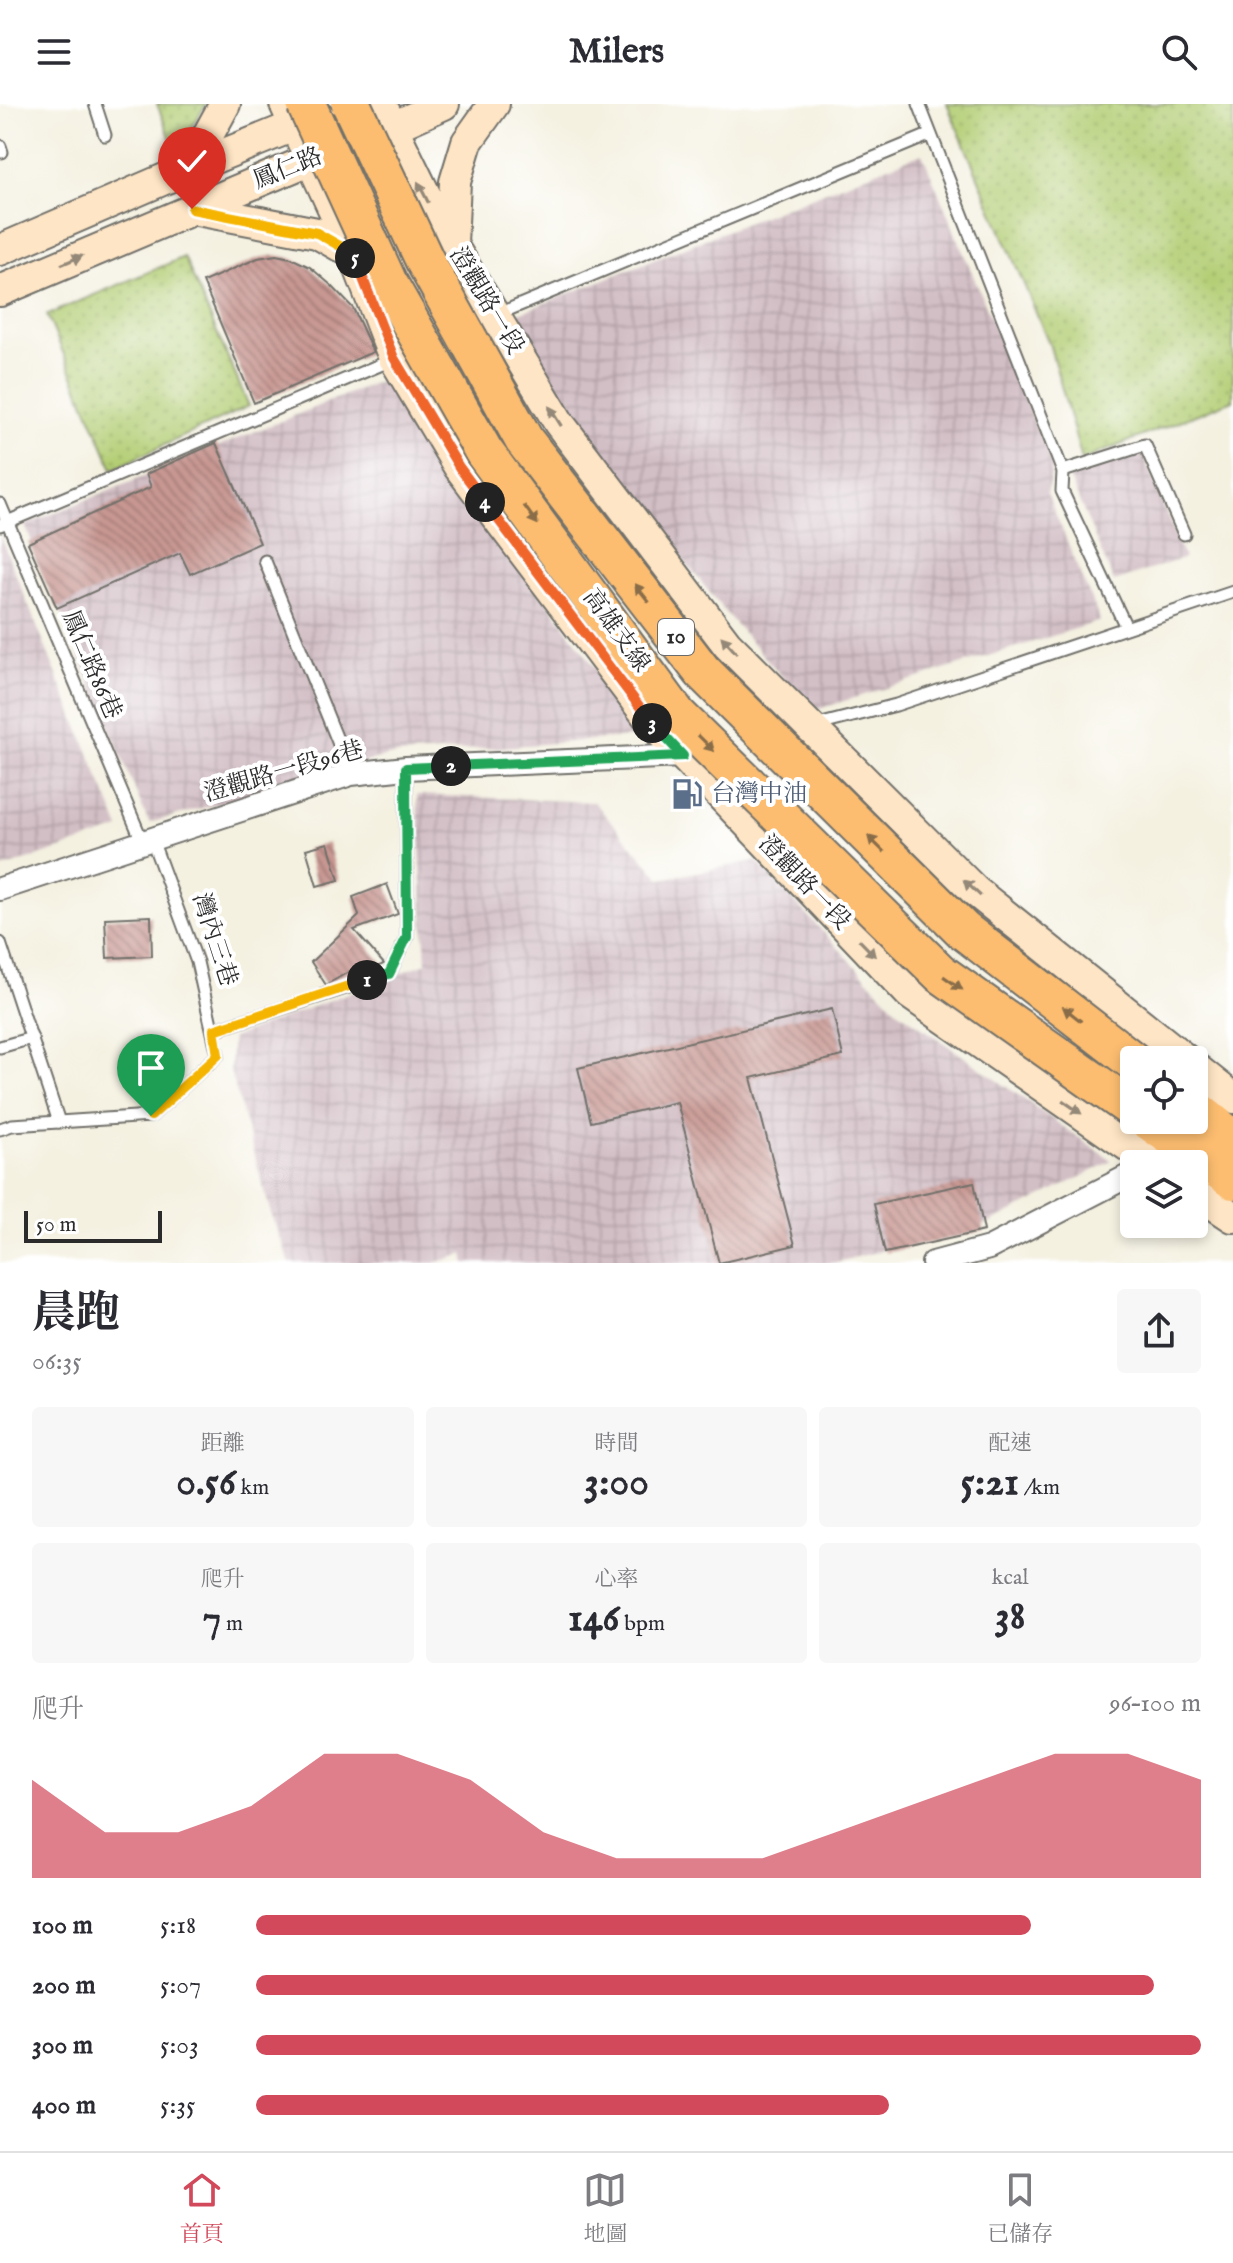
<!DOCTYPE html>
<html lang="zh-TW">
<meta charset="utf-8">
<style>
body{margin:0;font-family:"IM FELL English","Noto Serif TC",serif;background:#f7f7f7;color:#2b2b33;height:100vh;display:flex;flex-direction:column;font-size:30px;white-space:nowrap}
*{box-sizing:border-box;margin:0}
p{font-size:26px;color:#7c7c81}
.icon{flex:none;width:44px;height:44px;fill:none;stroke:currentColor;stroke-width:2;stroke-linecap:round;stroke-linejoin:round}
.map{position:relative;height:1159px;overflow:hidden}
.sheet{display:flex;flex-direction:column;background:#fff;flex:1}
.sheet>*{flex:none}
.tools{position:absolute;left:1120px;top:942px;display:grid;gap:16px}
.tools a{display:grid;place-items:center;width:88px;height:88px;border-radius:8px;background:#fff;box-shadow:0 4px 12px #0003;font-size:40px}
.scale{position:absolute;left:24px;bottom:20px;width:138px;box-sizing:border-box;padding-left:8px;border:4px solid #2b2b2b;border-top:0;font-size:22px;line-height:28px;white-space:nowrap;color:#2b2b2b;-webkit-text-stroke:6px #fff;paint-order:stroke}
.pin{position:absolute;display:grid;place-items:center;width:68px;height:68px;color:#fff;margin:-82px -34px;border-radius:50% 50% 50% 0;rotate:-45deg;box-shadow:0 0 8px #0007}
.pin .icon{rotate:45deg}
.km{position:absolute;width:40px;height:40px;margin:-20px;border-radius:50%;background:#222;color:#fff;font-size:22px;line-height:40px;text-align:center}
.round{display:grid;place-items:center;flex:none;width:84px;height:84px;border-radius:8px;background:#f7f7f7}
.summary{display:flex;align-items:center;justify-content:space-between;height:136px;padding:0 32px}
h1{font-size:44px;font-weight:700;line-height:60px}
.stats{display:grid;grid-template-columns:repeat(3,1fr);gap:12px;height:136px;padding:8px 32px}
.stats div{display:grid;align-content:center;border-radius:8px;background:#f7f7f7;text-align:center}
.stats b{font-size:40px;font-weight:700}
.stats small{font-size:22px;font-weight:400}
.stats p{font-size:22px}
.chart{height:224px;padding:16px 32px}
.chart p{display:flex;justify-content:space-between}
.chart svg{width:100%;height:144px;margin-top:8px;fill:#d1495b;opacity:.7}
ul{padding:0 32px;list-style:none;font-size:26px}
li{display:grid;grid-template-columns:128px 96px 1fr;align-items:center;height:60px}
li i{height:20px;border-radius:10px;background:#d1495b}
header{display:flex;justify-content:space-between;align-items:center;height:104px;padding:0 32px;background:#fff;font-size:36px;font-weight:700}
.menu{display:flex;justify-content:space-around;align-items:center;height:112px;border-top:2px solid #e1e1e2;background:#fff;font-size:22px;color:#7c7c81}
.menu a{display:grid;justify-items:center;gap:4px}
.menu .current{color:#d1495b}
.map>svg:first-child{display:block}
.industrial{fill:url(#industrial-grid)}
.grass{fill:url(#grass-dots);stroke:#6f7c50;stroke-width:2}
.building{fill:url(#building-back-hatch)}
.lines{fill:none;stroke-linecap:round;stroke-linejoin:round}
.lane-casing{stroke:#71706b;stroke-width:15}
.street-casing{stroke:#71706b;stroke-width:26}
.secondary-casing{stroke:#71706b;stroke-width:34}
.highway-casing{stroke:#71706b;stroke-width:42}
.lane{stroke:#fff;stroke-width:11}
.street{stroke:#fff;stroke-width:22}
.secondary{stroke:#fee5c5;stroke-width:30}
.highway{stroke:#fcbd6f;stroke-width:38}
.highway-bridge-casing{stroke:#71706b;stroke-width:42;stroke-linecap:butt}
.highway-bridge{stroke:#fcbd6f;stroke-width:38}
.oneway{fill:#948878}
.oneway2{fill:#896d4a}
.split-1-casing{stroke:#fff;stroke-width:16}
.split-2-casing{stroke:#fff;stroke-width:16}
.split-3-casing{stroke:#fff;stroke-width:16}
.split-4-casing{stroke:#fff;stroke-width:16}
.split-5-casing{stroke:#fff;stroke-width:16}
.split-6-casing{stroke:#fff;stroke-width:16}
.split-1{stroke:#f5b400;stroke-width:10}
.split-2{stroke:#22a559;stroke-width:10}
.split-3{stroke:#22a559;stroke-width:10}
.split-4{stroke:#f0652b;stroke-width:10}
.split-5{stroke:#f0652b;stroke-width:10}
.split-6{stroke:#f5b400;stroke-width:10}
.labels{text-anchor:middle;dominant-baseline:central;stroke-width:8;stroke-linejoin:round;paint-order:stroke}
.shield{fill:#fff;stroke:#6b6b6b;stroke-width:2}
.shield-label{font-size:22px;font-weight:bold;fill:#2b2b2b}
.street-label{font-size:24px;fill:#2b2b2b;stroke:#fff}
.service-label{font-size:24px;fill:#4e5e75;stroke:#fff;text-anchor:start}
</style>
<header><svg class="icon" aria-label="menu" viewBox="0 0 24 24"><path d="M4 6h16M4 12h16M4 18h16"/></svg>Milers<svg class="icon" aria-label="search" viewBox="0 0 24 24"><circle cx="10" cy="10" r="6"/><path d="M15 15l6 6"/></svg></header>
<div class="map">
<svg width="1233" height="1159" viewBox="0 0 1233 1159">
<defs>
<pattern id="industrial-grid" width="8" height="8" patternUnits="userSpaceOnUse" patternTransform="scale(2)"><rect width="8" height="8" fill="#d2bec5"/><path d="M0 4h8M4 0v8" fill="none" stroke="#b4a3a9"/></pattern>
<pattern id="grass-dots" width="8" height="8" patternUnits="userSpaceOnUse" patternTransform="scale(2)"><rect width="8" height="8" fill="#b3ce74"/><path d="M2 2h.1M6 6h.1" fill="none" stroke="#9ab165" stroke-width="1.8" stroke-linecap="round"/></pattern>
<pattern id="building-back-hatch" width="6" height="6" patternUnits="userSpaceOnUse" patternTransform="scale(2)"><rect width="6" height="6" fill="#c89792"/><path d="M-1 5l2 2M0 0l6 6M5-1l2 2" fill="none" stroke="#a37b77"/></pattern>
</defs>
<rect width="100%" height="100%" fill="#fff"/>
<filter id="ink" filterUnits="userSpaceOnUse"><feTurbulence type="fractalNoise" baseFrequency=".0125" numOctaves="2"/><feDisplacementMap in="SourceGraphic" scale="16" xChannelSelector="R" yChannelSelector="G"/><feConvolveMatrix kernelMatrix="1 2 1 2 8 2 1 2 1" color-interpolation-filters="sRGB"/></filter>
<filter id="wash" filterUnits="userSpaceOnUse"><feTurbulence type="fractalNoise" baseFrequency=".006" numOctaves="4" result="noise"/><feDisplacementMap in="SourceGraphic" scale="32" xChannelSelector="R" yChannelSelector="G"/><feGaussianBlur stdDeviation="1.8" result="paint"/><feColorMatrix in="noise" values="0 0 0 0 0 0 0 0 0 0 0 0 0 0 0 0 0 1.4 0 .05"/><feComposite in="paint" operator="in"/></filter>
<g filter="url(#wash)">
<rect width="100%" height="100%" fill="#f4f1e1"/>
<g class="industrial">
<path d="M922,49l131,314 -6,26 53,128 -288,90 -86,-98 -172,-215 -42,-82z"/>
<path d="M387,274l257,358 -257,20 -238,67 -124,-298z"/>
<path d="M1143,350l41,104 -70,24 -45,-105z"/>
<path d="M0,432l120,293 -120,40z"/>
<path d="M417,691l177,7 67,77 95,-18 140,148 216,152 -122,62 -157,40h-367l-2,-9 -29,9h-145l-19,-49 -41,-144 2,-32 194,-75z"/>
</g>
<g class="grass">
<path d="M157,0h49l-30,48z"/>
<path d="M947,0h286v296l-151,60 -33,-117z"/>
<path d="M184,153l65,149 -136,63 -66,-154z"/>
</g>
<g id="blocks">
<g class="building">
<path d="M276,151l15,3 19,9 22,19 21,22 20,44 -119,51 -51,-121 55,-24z"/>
<path d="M216,339l44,100 -70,31 -10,-21 -123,55 -29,-65 123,-56 -5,-13z"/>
<path d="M328,739l11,37 -22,6 -11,-37z"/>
<path d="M387,780l11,30 -44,16 30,34 -21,9 -6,-6 -31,18 -15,-23 48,-46 -6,-19z"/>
<path d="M151,812l1,40 -45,2 -2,-40z"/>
<path d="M832,905l11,47 -92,22 44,167 -76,18 -42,-161 -86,20 -13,-54z"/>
<path d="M974,1078l10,49 -99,22 -11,-49z"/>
</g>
</g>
</g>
<g filter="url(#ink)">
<use href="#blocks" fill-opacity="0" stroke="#71706b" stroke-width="2"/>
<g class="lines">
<defs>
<g id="lane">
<path d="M95,0l10,31"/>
<path d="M919,0l144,368 -1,19 64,136"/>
<path d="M0,42l2,6"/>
<path d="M498,210l431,-179"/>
<path d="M1063,367l82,-26 39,89"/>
<path d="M0,400l143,339"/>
<path d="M0,421l394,-166"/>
<path d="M265,457l86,213"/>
<path d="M814,622l82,-21 337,-113"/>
<path d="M0,839l59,179"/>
<path d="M214,926l175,-56 18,-37 -1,-169"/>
<path d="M0,943l32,-9"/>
<path d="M0,1025l12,-4 139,-9 67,-61 -21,-93 -45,-122"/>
</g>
<g id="street">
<path d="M0,785l351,-115 55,-6 277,-12"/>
<path d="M933,1159l56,-15 145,-75"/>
</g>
<g id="secondary">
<path d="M285,0l69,150 40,104 65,109 196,259 255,268 244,170"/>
<path d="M381,0l59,121 119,198 168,221 248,247 211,169"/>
<path d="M320,14l26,28 103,199 29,49"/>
<path d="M375,31l69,-31"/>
<path d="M190,64l35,-64"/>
<path d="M192,105l125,24 37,21"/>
<path d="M452,140l3,-62 12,-40 27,-38"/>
<path d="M0,146l190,-82 121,-49"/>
<path d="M0,187l326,-138"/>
<path d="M1194,963l39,31"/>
<path d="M1194,1087l39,26"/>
</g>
<g id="highway">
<path d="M1194,1004l39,31"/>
<path d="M1148,1016l85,60"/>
</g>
</defs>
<use href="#lane" class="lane-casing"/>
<use href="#street" class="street-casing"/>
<use href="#secondary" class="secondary-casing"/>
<use href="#highway" class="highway-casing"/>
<use href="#lane" class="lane"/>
<use href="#street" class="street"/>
<use href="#secondary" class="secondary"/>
<use href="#highway" class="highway"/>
<defs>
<g id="highway-bridge">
<path d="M306,0l81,177 97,171 193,263 263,258 194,137"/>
<path d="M351,0l74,157 99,179 178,231 261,259 171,132"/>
</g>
</defs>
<use href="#highway-bridge" class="highway-bridge-casing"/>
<use href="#highway-bridge" class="highway-bridge"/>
</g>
<defs><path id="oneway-solid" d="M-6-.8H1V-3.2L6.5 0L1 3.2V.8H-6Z" transform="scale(2)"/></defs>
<g class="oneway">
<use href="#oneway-solid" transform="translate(423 88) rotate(-117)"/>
<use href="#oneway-solid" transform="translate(72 156) rotate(-23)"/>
<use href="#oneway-solid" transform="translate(555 312) rotate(-122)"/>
<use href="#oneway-solid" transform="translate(729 541) rotate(-132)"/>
<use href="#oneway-solid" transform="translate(972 784) rotate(-137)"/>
<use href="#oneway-solid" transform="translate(867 844) rotate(46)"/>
<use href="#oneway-solid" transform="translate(1072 1003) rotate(35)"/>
</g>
<g class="oneway2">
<use href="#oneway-solid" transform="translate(531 411) rotate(54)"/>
<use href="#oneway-solid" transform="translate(642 489) rotate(-128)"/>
<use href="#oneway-solid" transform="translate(706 639) rotate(45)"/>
<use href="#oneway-solid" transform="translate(876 740) rotate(-135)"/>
<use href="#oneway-solid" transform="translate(953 879) rotate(35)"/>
<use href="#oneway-solid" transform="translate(1072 910) rotate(-142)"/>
</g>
</g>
<g class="lines" filter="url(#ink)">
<defs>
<path id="split-1" d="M151,1012l67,-61 -4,-25 153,-50"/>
<path id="split-2" d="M367,876l22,-6 18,-37 -1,-169 45,-2"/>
<path id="split-3" d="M451,662l232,-10 -31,-33"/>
<path id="split-4" d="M485,398l167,221"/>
<path id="split-5" d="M355,154l39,100 65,109 26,35"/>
<path id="split-6" d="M192,105l125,24 37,21 1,4"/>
</defs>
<use href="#split-1" class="split-1-casing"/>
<use href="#split-2" class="split-2-casing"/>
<use href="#split-3" class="split-3-casing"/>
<use href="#split-4" class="split-4-casing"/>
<use href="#split-5" class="split-5-casing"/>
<use href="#split-6" class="split-6-casing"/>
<use href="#split-1" class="split-1"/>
<use href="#split-2" class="split-2"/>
<use href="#split-3" class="split-3"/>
<use href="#split-4" class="split-4"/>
<use href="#split-5" class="split-5"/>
<use href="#split-6" class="split-6"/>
</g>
<defs>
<symbol id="fuel-bare" viewBox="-9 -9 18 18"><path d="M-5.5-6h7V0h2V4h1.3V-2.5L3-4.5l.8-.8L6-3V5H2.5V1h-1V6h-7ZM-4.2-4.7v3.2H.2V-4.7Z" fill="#5c6f8a" stroke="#fff" stroke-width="2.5" paint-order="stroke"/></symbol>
</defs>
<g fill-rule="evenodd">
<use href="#fuel-bare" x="665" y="668" width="44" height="44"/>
</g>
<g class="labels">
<rect class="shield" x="658" y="515" width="36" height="36" rx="6"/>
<g class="shield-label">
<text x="676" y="533">10</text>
</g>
<g class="street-label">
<text transform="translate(288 65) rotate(-22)">鳳仁路</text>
<text transform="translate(486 197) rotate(59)">澄觀路一段</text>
<text transform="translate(616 527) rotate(54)">高雄支線</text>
<text transform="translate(91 561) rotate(67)">鳳仁路86巷</text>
<text transform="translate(284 668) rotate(-16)">澄觀路一段96巷</text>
<text transform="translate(804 779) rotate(46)">澄觀路一段</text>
<text transform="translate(214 836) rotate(72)">灣內三巷</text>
</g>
<g class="service-label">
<text x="711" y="690">台灣中油</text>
</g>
</g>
</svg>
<div class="tools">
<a><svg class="icon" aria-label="locate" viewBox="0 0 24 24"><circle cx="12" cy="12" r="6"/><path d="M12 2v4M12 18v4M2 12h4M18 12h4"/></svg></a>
<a><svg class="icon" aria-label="layers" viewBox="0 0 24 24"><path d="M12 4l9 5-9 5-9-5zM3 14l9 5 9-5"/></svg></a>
</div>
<div class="scale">50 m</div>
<div class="pin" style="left:151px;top:1012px;background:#1e9e55"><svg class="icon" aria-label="arrive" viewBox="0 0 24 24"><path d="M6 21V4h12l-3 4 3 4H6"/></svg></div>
<div class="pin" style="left:192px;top:105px;background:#d93025"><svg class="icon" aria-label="check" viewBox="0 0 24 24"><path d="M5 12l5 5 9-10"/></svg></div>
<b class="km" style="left:367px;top:876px">1</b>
<b class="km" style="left:451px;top:662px">2</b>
<b class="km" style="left:652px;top:619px">3</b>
<b class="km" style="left:485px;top:398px">4</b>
<b class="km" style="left:355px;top:154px">5</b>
</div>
<section class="sheet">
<div class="summary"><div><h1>晨跑</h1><p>06:35</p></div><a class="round"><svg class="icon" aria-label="share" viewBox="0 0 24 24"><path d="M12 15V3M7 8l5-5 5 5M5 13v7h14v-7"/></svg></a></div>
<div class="stats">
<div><p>距離</p><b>0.56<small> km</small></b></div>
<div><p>時間</p><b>3:00</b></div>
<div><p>配速</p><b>5:21<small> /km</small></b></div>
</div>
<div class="stats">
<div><p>爬升</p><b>7<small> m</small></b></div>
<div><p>心率</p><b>146<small> bpm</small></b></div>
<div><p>kcal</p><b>38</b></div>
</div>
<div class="chart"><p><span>爬升</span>96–100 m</p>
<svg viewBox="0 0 160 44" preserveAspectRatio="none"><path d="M0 44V14L10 30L20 30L30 22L40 6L50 6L60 14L70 30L80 38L90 38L100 38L110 30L120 22L130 14L140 6L150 6L160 14V44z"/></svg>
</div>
<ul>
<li><b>100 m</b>5:18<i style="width:82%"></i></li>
<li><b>200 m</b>5:07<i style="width:95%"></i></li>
<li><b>300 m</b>5:03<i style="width:100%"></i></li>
<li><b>400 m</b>5:35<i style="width:67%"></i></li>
</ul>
</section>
<nav class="menu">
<a class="current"><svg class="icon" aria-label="home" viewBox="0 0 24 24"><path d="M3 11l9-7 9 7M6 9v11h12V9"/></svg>首頁</a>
<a><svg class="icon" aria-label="map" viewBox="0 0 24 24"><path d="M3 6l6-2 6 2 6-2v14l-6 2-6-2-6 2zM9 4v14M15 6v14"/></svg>地圖</a>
<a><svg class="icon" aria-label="saved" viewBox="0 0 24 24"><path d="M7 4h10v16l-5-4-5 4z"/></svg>已儲存</a>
</nav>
